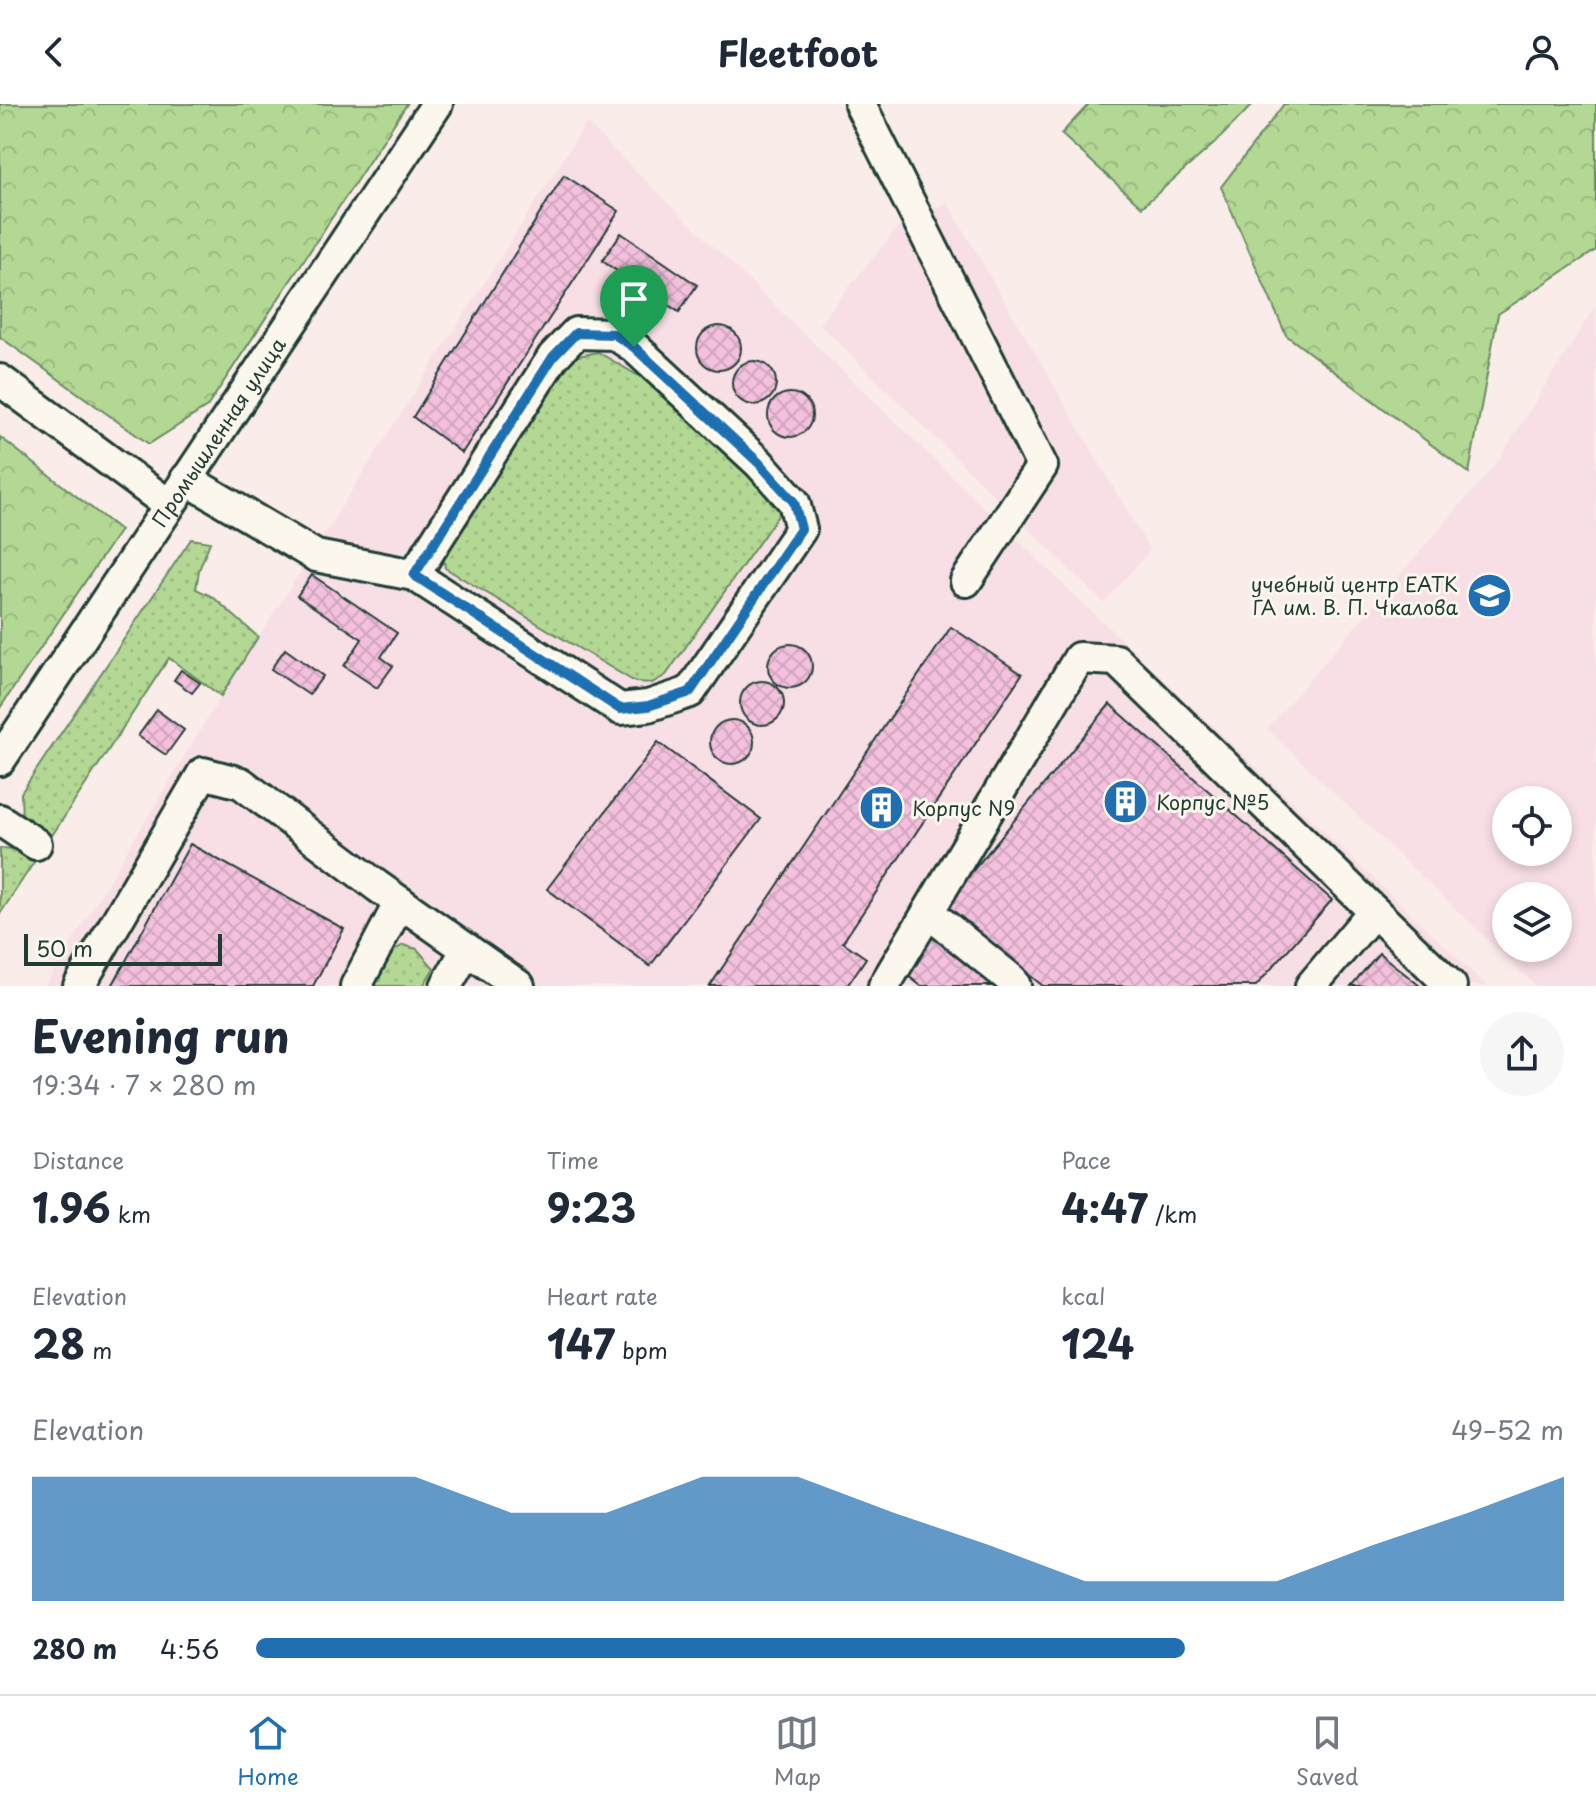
<!DOCTYPE html>
<meta charset="utf-8">
<style>
body{margin:0;font-family:"Playpen Sans",sans-serif;background:#f6f6f7;color:#1f2937;height:100vh;display:flex;flex-direction:column;font-size:30px;white-space:nowrap}
*{box-sizing:border-box;margin:0}
p{font-size:26px;color:#747a83}
.icon{flex:none;width:44px;height:44px;fill:none;stroke:currentColor;stroke-width:2;stroke-linecap:round;stroke-linejoin:round}
.map{position:relative;height:882px;overflow:hidden}
.sheet{display:flex;flex-direction:column;background:#fff;flex:1}
.sheet>*{flex:none}
.buttons{position:absolute;left:1492px;top:682px;display:grid;gap:16px}
.buttons a{display:grid;place-items:center;width:80px;height:80px;border-radius:50%;background:#fff;box-shadow:0 4px 12px #0003;font-size:40px}
.scale{position:absolute;left:24px;bottom:20px;width:198px;box-sizing:border-box;padding-left:8px;border:4px solid #1f3d34;border-top:0;font-size:22px;line-height:28px;white-space:nowrap;color:#1f3d34;-webkit-text-stroke:6px #fbf7ec;paint-order:stroke}
.pin{position:absolute;display:grid;place-items:center;width:68px;height:68px;color:#fff;margin:-82px -34px;border-radius:50% 50% 50% 0;rotate:-45deg;box-shadow:0 0 8px #0007}
.pin .icon{rotate:45deg}
.round{display:grid;place-items:center;flex:none;width:84px;height:84px;border-radius:42px;background:#f6f6f7}
.head{display:flex;align-items:center;justify-content:space-between;height:136px;padding:0 32px}
h1{font-size:44px;font-weight:700;line-height:60px}
.metrics{display:grid;grid-template-columns:repeat(3,1fr);gap:12px;height:136px;padding:8px 32px}
.metrics div{display:grid;align-content:center}
.metrics b{font-size:40px;font-weight:700}
.metrics small{font-size:22px;font-weight:400}
.metrics p{font-size:22px}
.chart{height:224px;padding:16px 32px}
.chart p{display:flex;justify-content:space-between}
.chart svg{width:100%;height:144px;margin-top:8px;fill:#1f6fb2;opacity:.7}
ul{padding:0 32px;list-style:none;font-size:26px}
li{display:grid;grid-template-columns:128px 96px 1fr;align-items:center;height:60px}
li i{height:20px;border-radius:10px;background:#1f6fb2}
header{display:flex;justify-content:space-between;align-items:center;height:104px;padding:0 32px;background:#fff;font-size:36px;font-weight:700}
.dock{display:flex;justify-content:space-around;align-items:center;height:112px;border-top:2px solid #e0e1e3;background:#fff;font-size:22px;color:#747a83}
.dock a{display:grid;justify-items:center;gap:4px}
.dock .current{color:#1f6fb2}
.map>svg:first-child{display:block}
.built{fill:#f8dfe5;fill-rule:evenodd}
.grass{fill:url(#grass-dots);stroke:#698a64;stroke-width:2}
.forest{fill:url(#forest-crowns);stroke:#698a64;stroke-width:2}
.building{fill:url(#building-cross-hatch);stroke:#1f3d34;stroke-width:2}
.lines{fill:none;stroke-linecap:round;stroke-linejoin:round}
.minor-casing{stroke:#1f3d34;stroke-width:36}
.minor{stroke:#fbf7ec;stroke-width:30}
.route-casing{stroke:#fff;stroke-width:16}
.route{stroke:#1f6fb2;stroke-width:10}
.labels{text-anchor:middle;dominant-baseline:central;stroke-width:6;stroke-linejoin:round;paint-order:stroke}
.street-label{font-size:20px;fill:#1f3d34;stroke:#fbf7ec}
.poi-label{font-size:20px;fill:#1f3d34;stroke:#fbf7ec;text-anchor:start}
</style>
<header><svg class="icon" aria-label="back" viewBox="0 0 24 24"><path d="M15 5l-7 7 7 7"/></svg>Fleetfoot<svg class="icon" aria-label="person" viewBox="0 0 24 24"><circle cx="12" cy="8" r="4"/><path d="M4 21q1-7 8-7t8 7"/></svg></header>
<div class="map">
<svg width="1596" height="882" viewBox="0 0 1596 882">
<defs>
<pattern id="grass-dots" width="8" height="8" patternUnits="userSpaceOnUse" patternTransform="scale(2)"><rect width="8" height="8" fill="#b3d894"/><path d="M2 2h.1M6 6h.1" fill="none" stroke="#9aba80" stroke-width="1.8" stroke-linecap="round"/></pattern>
<pattern id="forest-crowns" width="20" height="18" patternUnits="userSpaceOnUse" patternTransform="scale(2)"><rect width="20" height="18" fill="#b3d894"/><path d="M2 6a3 3 0 1 1 6 0M12 15a3 3 0 1 1 6 0" fill="none" stroke="#9aba80"/></pattern>
<pattern id="building-cross-hatch" width="8" height="8" patternUnits="userSpaceOnUse" patternTransform="scale(2)"><rect width="8" height="8" fill="#f4c0dd"/><path d="M0 0l8 8M0 8l8-8" fill="none" stroke="#d1a6be"/></pattern>
</defs>
<rect width="100%" height="100%" fill="#faece9"/>
<filter id="ink" filterUnits="userSpaceOnUse"><feTurbulence type="fractalNoise" baseFrequency=".0125" numOctaves="2"/><feDisplacementMap in="SourceGraphic" scale="16" xChannelSelector="R" yChannelSelector="G"/><feConvolveMatrix kernelMatrix="1 2 1 2 8 2 1 2 1" color-interpolation-filters="sRGB"/></filter>
<g filter="url(#ink)">
<g class="built">
<path d="M586,19l502,485 399,378h-1442l176,-290z"/>
<path d="M947,98l203,348 -46,53 -285,-279 79,-97z"/>
<path d="M1596,201v681h-60l-269,-257 231,-268zM1558,696v52h-52v-52zM1558,792v52h-52v-52z"/>
</g>
<g class="grass">
<path d="M598,248l39,23 12,1 128,120 2,18 -113,161 -14,8 -17,-1 -190,-114 -2,-14 131,-197z"/>
<path d="M191,435l19,3 -11,28 -3,19 17,8 45,40 -37,59 -52,-38 -118,179 -29,-17 -1,-27z"/>
<path d="M0,744l16,1 20,10 -36,55z"/>
<path d="M403,841l14,4 17,19 -11,18h-54l17,-30z"/>
</g>
<g class="forest">
<path d="M0,0h407l-200,303 -58,37 -149,-107z"/>
<path d="M1089,0h164l-37,38 -74,65 -81,-73z"/>
<path d="M1284,0h312v146l-98,64 -29,159 -183,-138 -65,-148z"/>
<path d="M0,333l120,93 -120,178z"/>
</g>
<g class="building">
<path d="M564,71l55,36 -157,242 -49,-36z"/>
<path d="M621,129l76,52 -18,27 -77,-51z"/>
<circle cx="719" cy="244" r="22"/>
<circle cx="754" cy="279" r="22"/>
<circle cx="790" cy="311" r="22"/>
<path d="M312,471l85,58 -16,24 12,9 -16,22 -33,-22 18,-27 -65,-43z"/>
<path d="M951,523l71,47 -179,268 23,16 -19,28h-137z"/>
<circle cx="790" cy="562" r="22"/>
<path d="M285,545l38,27 -14,19 -38,-26z"/>
<path d="M181,566l19,13 -8,10 -18,-13z"/>
<circle cx="762" cy="599" r="22"/>
<path d="M1110,600l222,196 -76,86h-213l-100,-79z"/>
<path d="M157,606l27,20 -18,25 -28,-19z"/>
<circle cx="732" cy="638" r="22"/>
<path d="M658,638l103,77 -111,147 -103,-77z"/>
<path d="M190,740l154,85 -31,57h-201z"/>
<path d="M933,828l68,54h-80l-19,-15z"/>
<path d="M1379,849l41,33h-69z"/>
</g>
<g class="lines">
<defs>
<g id="minor">
<path d="M860,0l182,362 -76,115"/>
<path d="M0,276l169,125"/>
<path d="M186,375l130,77 98,19 206,134 28,-3 42,-14 111,-163 -7,-27 -35,-39 -125,-116 -20,-13 -38,-1 -23,24 -139,218"/>
<path id="s1" d="M0,656l437,-656"/>
<path d="M0,716l36,24"/>
<path d="M928,808l84,68 3,6"/>
<path d="M79,882l124,-213 38,10 136,103 142,100"/>
<path d="M356,882l44,-84"/>
<path d="M446,882l21,-37"/>
<path d="M884,882l195,-328 37,2 335,326"/>
<path d="M1311,882l63,-75"/>
</g>
</defs>
<use href="#minor" class="minor-casing"/>
<use href="#minor" class="minor"/>
</g>
</g>
<g class="lines" filter="url(#ink)">
<defs>
<path id="route" d="M576,229l38,1 20,13 125,116 35,39 7,27 -111,163 -42,14 -28,3 -206,-134 139,-218z"/>
</defs>
<use href="#route" class="route-casing"/>
<use href="#route" class="route"/>
</g>
<defs>
<symbol id="university-disc" viewBox="-11 -11 22 22"><circle r="9.5" fill="#1f6fb2" stroke="#fbf7ec"/><path d="M0-5L7-2L0 1L-7-2ZM-4 1L0 2.5L4 1V4Q0 6-4 4Z" fill="#fff"/></symbol>
<symbol id="building-disc" viewBox="-11 -11 22 22"><circle r="9.5" fill="#1f6fb2" stroke="#fbf7ec"/><path d="M-4-6H4V6H1V3H-1V6H-4ZM-2.5-4.3h1.7v1.8h-1.7ZM.8-4.3h1.7v1.8H.8ZM-2.5-1h1.7V.8h-1.7ZM.8-1h1.7V.8H.8Z" fill="#fff"/></symbol>
</defs>
<g fill-rule="evenodd">
<use href="#university-disc" x="1464" y="466" width="51" height="51"/>
<use href="#building-disc" x="1100" y="672" width="51" height="51"/>
<use href="#building-disc" x="856" y="678" width="51" height="51"/>
</g>
<g class="labels">
<g class="street-label">
<text stroke="none"><textPath href="#s1" startOffset="394">Промышленная улица</textPath></text>
</g>
<g class="poi-label">
<text x="1458" y="480" text-anchor="end">учебный центр ЕАТК<tspan x="1458" dy="23">ГА им. В. П. Чкалова</tspan></text>
<text x="1156" y="698">Корпус №5</text>
<text x="912" y="704">Корпус N9</text>
</g>
</g>
</svg>
<div class="buttons">
<a><svg class="icon" aria-label="locate" viewBox="0 0 24 24"><circle cx="12" cy="12" r="6"/><path d="M12 2v4M12 18v4M2 12h4M18 12h4"/></svg></a>
<a><svg class="icon" aria-label="layers" viewBox="0 0 24 24"><path d="M12 4l9 5-9 5-9-5zM3 14l9 5 9-5"/></svg></a>
</div>
<div class="scale">50 m</div>
<div class="pin" style="left:634px;top:243px;background:#1e9e55"><svg class="icon" aria-label="arrive" viewBox="0 0 24 24"><path d="M6 21V4h12l-3 4 3 4H6"/></svg></div>
</div>
<section class="sheet">
<div class="head"><div><h1>Evening run</h1><p>19:34 · 7 × 280 m</p></div><a class="round"><svg class="icon" aria-label="share" viewBox="0 0 24 24"><path d="M12 15V3M7 8l5-5 5 5M5 13v7h14v-7"/></svg></a></div>
<div class="metrics">
<div><p>Distance</p><b>1.96<small> km</small></b></div>
<div><p>Time</p><b>9:23</b></div>
<div><p>Pace</p><b>4:47<small> /km</small></b></div>
</div>
<div class="metrics">
<div><p>Elevation</p><b>28<small> m</small></b></div>
<div><p>Heart rate</p><b>147<small> bpm</small></b></div>
<div><p>kcal</p><b>124</b></div>
</div>
<div class="chart"><p><span>Elevation</span>49–52 m</p>
<svg viewBox="0 0 160 44" preserveAspectRatio="none"><path d="M0 44V6L10 6L20 6L30 6L40 6L50 17L60 17L70 6L80 6L90 17L100 27L110 38L120 38L130 38L140 27L150 17L160 6V44z"/></svg>
</div>
<ul>
<li><b>280 m</b>4:56<i style="width:71%"></i></li>
</ul>
</section>
<nav class="dock">
<a class="current"><svg class="icon" aria-label="home" viewBox="0 0 24 24"><path d="M3 11l9-7 9 7M6 9v11h12V9"/></svg>Home</a>
<a><svg class="icon" aria-label="map" viewBox="0 0 24 24"><path d="M3 6l6-2 6 2 6-2v14l-6 2-6-2-6 2zM9 4v14M15 6v14"/></svg>Map</a>
<a><svg class="icon" aria-label="saved" viewBox="0 0 24 24"><path d="M7 4h10v16l-5-4-5 4z"/></svg>Saved</a>
</nav>
